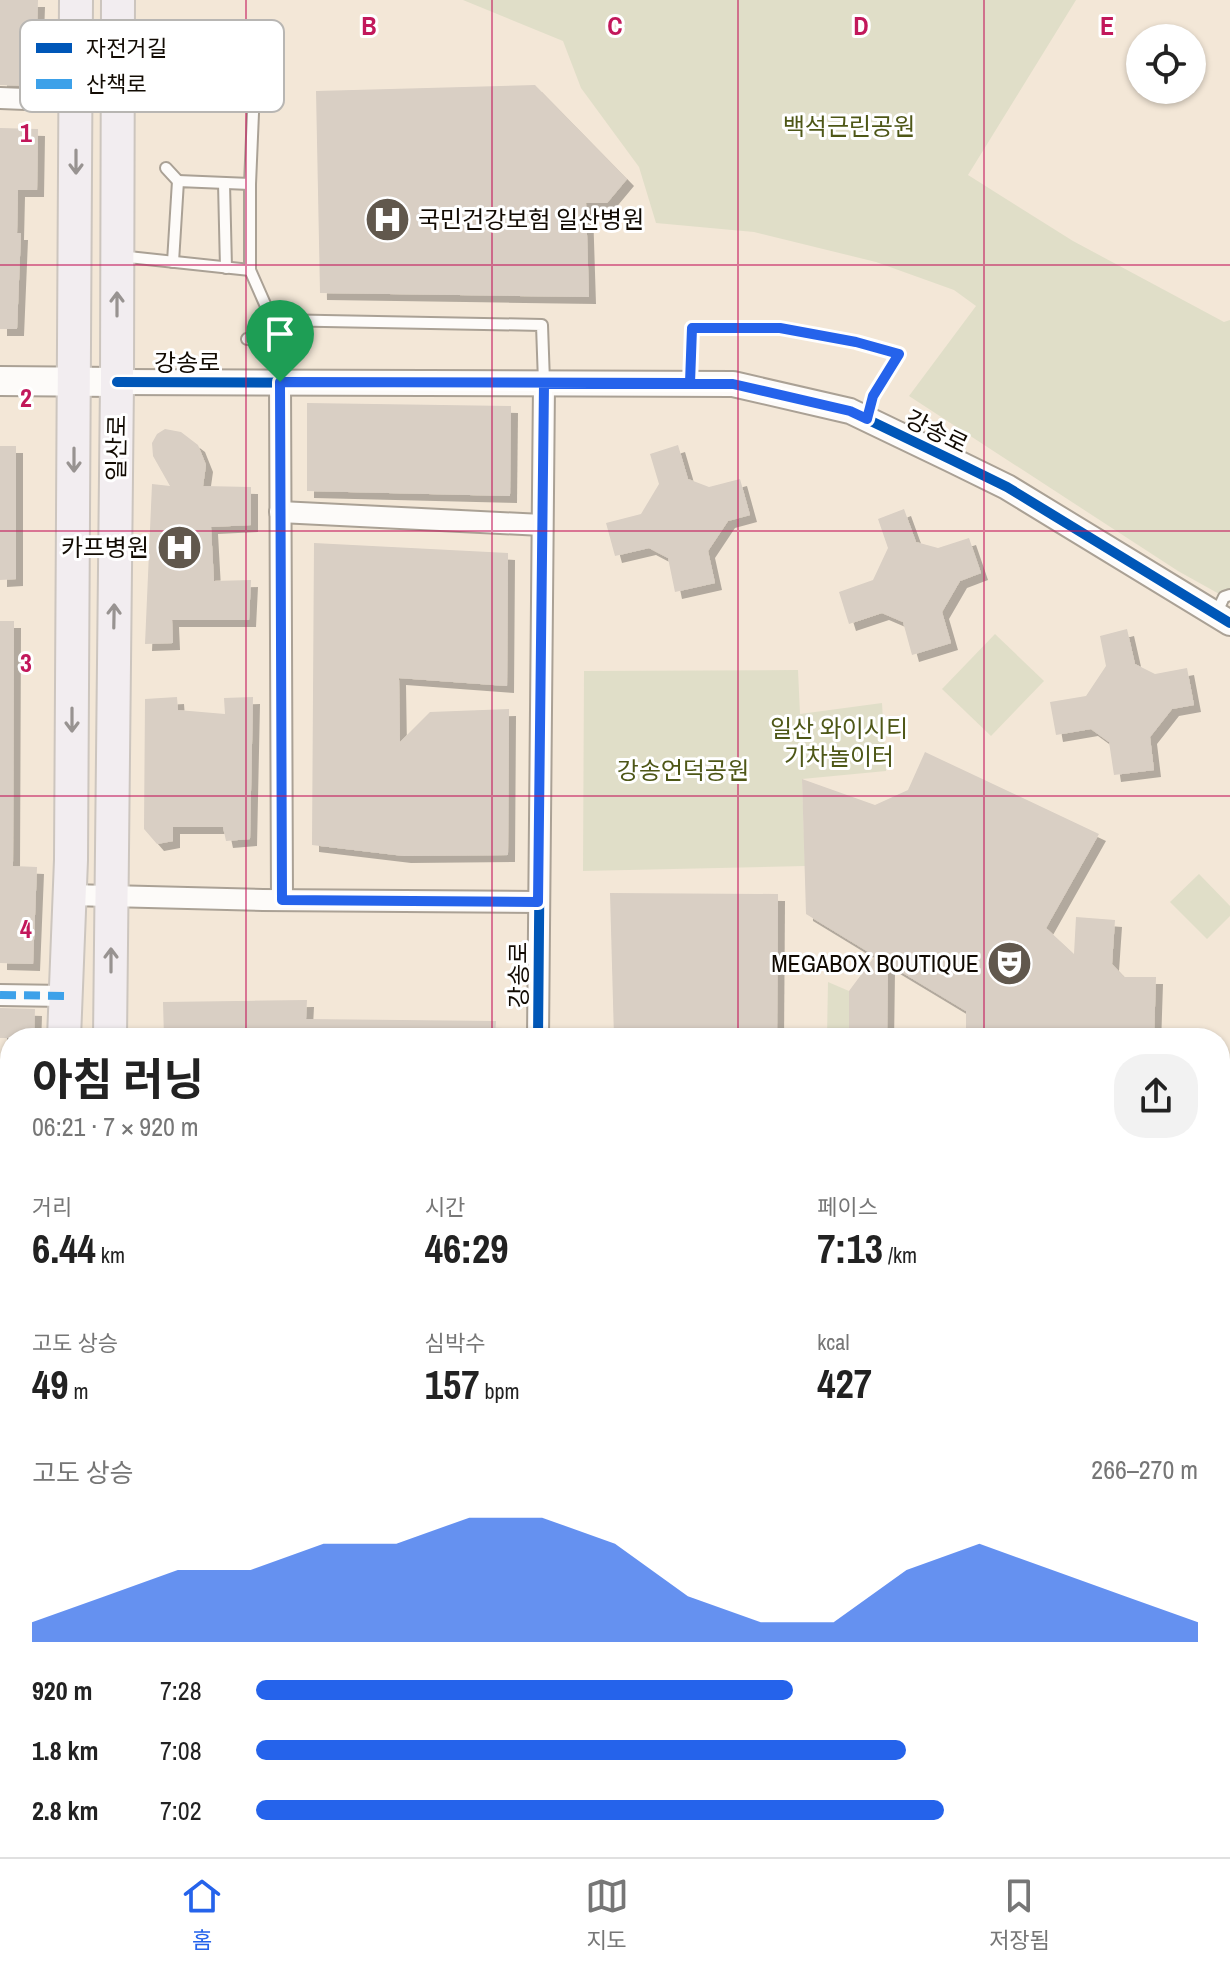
<!DOCTYPE html>
<html lang="ko">
<meta charset="utf-8">
<style>
body{margin:0;font-family:"Archivo Narrow","Noto Sans KR",sans-serif;background:#f2f2f2;color:#222;height:100vh;display:flex;flex-direction:column;font-size:30px;white-space:nowrap}
*{box-sizing:border-box;margin:0}
p{font-size:26px;color:#767676}
.icon{flex:none;width:44px;height:44px;fill:none;stroke:currentColor;stroke-width:2;stroke-linecap:round;stroke-linejoin:round}
.map{position:relative;flex:1;overflow:hidden}
.sheet{position:absolute;left:0px;top:1028px;width:1230px;height:830px;display:flex;flex-direction:column;background:#fff;border-radius:32px 32px 0 0;box-shadow:0 2px 6px #0004}
.sheet>*{flex:none}
.controls{position:absolute;left:1126px;top:24px;display:grid;gap:16px}
.controls a{display:grid;place-items:center;width:80px;height:80px;border-radius:50%;background:#fff;box-shadow:0 2px 6px #0004;font-size:40px}
.pin{position:absolute;display:grid;place-items:center;width:68px;height:68px;color:#fff;margin:-82px -34px;border-radius:50% 50% 50% 0;rotate:-45deg;box-shadow:0 0 8px #0007}
.pin .icon{rotate:45deg}
.round{display:grid;place-items:center;flex:none;width:84px;height:84px;border-radius:32px;background:#f2f2f2}
.summary{display:flex;align-items:center;justify-content:space-between;height:136px;padding:0 32px}
h1{font-size:44px;font-weight:700;line-height:60px}
.metrics{display:grid;grid-template-columns:repeat(3,1fr);gap:12px;height:136px;padding:8px 32px}
.metrics div{display:grid;align-content:center}
.metrics b{font-size:40px;font-weight:700}
.metrics small{font-size:22px;font-weight:400}
.metrics p{font-size:22px}
.chart{height:224px;padding:16px 32px}
.chart p{display:flex;justify-content:space-between}
.chart svg{width:100%;height:144px;margin-top:8px;fill:#2563eb;opacity:.7}
ul{padding:0 32px;list-style:none;font-size:26px}
li{display:grid;grid-template-columns:128px 96px 1fr;align-items:center;height:60px}
li i{height:20px;border-radius:10px;background:#2563eb}
.tab-bar{display:flex;justify-content:space-around;align-items:center;height:112px;border-top:2px solid #e0e0e0;background:#fff;font-size:22px;color:#767676}
.tab-bar a{display:grid;justify-items:center;gap:4px}
.tab-bar .on{color:#2563eb}
.map>svg:first-child{display:block}
.green{fill:#e0dec8}
.building{fill:#d9cfc4;filter:url(#shadow)}
.lines{fill:none;stroke-linecap:round;stroke-linejoin:round}
.service-casing{stroke:#aaa195;stroke-width:14}
.minor-casing{stroke:#aaa195;stroke-width:24}
.tertiary-casing{stroke:#aaa195;stroke-width:28}
.secondary-casing{stroke:#aaa195;stroke-width:32}
.primary-casing{stroke:#ccc5be;stroke-width:36}
.service{stroke:#fdfbf9;stroke-width:10}
.minor{stroke:#fdfbf9;stroke-width:20}
.tertiary{stroke:#fdfbf9;stroke-width:24}
.secondary{stroke:#fdfbf9;stroke-width:28}
.primary{stroke:#f2edf0;stroke-width:32}
.quiet{stroke:#3da1e9;stroke-width:8;stroke-dasharray:16 8;stroke-linecap:butt}
.cycleway-casing{stroke:#fff;stroke-width:15}
.cycleway{stroke:#0057b8;stroke-width:10}
.oneway{stroke:#989391}
.route-casing{stroke:#fff;stroke-width:16}
.route{stroke:#2563eb;stroke-width:10}
.grid{fill:none;stroke:#c2185b;stroke-width:2;stroke-opacity:0.55}
.labels{text-anchor:middle;dominant-baseline:central;stroke-width:6;stroke-linejoin:round;paint-order:stroke}
.park-label{font-size:24px;fill:#4e5717;stroke:#fff}
.poi-label{font-size:24px;fill:#120b03;stroke:#fff;text-anchor:end}
.street-label{font-size:24px;fill:#120b03;stroke:#fff}
.key{fill:#fff;stroke:#b8b6b3;stroke-width:2}
.key-label{font-size:22px;fill:#120b03}
.grid-label{font-size:26px;text-anchor:middle;font-weight:bold;fill:#c2185b;stroke:#fff;stroke-width:6;stroke-linejoin:round;paint-order:stroke}
</style>
<div class="map">
<svg width="1230" height="1857" viewBox="0 0 1230 1857">
<defs>
<filter id="shadow"><feDropShadow dx="7" dy="7" stdDeviation="0" flood-color="#0004"/></filter>
</defs>
<rect width="100%" height="100%" fill="#f3e7d7"/>
<g class="green">
<path d="M463,0h613l-108,175 105,66 151,81 6,-2v280l-52,-29 -269,-175 67,-90 -22,-16 -78,-28 -122,-30 -98,-9 -17,-56 -58,-79 -18,-47z"/>
<path d="M995,634l49,47 -53,55 -49,-47z"/>
<path d="M798,670l2,44 82,-11 4,68 -84,8 3,87 -222,5 1,-200z"/>
<path d="M1199,874l31,32v10l-23,23 -37,-37z"/>
<path d="M828,982l21,9v47h-22z"/>
</g>
<g class="building">
<path d="M0,0h38l-1,28h-7l-1,58 -29,-1z"/>
<path d="M535,85l92,94 -20,24h-21l3,94 -269,-4 -4,-202z"/>
<path d="M0,128l38,1 -1,61h-19l-1,43h4l-4,96h-17z"/>
<path d="M307,403l204,3 -1,90 -203,-5z"/>
<path d="M165,429l16,3 17,13 8,20 -3,21 48,1v38l-40,2 3,54 37,-1 -2,40h-77l1,23 -28,1 7,-160 18,2 -17,-30 -1,-13 5,-9z"/>
<path d="M678,445l10,34 21,8 31,-8 10,36 -22,6 -20,30 7,32 -40,9 -7,-34 -19,-10 -34,8 -9,-33 35,-9 18,-30 -9,-30z"/>
<path d="M0,446h16v133l-16,1z"/>
<path d="M904,509l12,33 22,6 31,-10 12,35 -21,8 -18,31 9,31 -39,12 -9,-33 -21,-9 -33,11 -10,-32 34,-12 15,-32 -10,-29z"/>
<path d="M314,543l194,10 -1,133 -108,-8 1,64 30,-30 79,-3 -1,146 -104,1 -92,-11z"/>
<path d="M0,621h14l-1,245 24,1 -4,97 -33,-1z"/>
<path d="M1127,629l8,35 20,10 32,-6 7,37 -22,4 -22,28 4,33 -40,5 -5,-33 -18,-13 -35,6 -6,-33 36,-6 20,-30 -6,-30z"/>
<path d="M177,697l1,13 47,4 -1,-16 29,-1 -3,142 -24,2 -3,-14h-50v14l-16,3 -13,-15 1,-130z"/>
<path d="M925,752l174,82 -53,94 28,26 2,-37 39,3 -3,44 12,13h32l-2,61h-188v-27l-78,-47 -1,74h-38v-47l26,-35 -69,-42 -4,-135 73,26 33,-15z"/>
<path d="M610,893l168,1 -1,144h-163z"/>
<path d="M307,1000l-1,19 190,2 -1,17h-331l-1,-36z"/>
<path d="M0,1008l35,1 -1,29h-34z"/>
</g>
<g class="lines">
<defs>
<g id="service">
<path d="M166,168l12,13"/>
<path d="M224,183l2,85"/>
<path d="M119,256l131,14v-86l3,-71"/>
<path d="M173,262l5,-81 72,3"/>
<path d="M250,270l22,50 270,5 2,57"/>
<path d="M247,339l15,-2 10,-17"/>
<path d="M690,382l2,-54h88l76,14 43,12 -26,42 -6,22"/>
<path d="M1216,614l8,-17 6,-2"/>
<path d="M1220,1493h10"/>
</g>
<g id="minor">
<path d="M0,98l76,3"/>
<path d="M280,382l2,518"/>
<path d="M280,512l262,13"/>
<path d="M70,895l193,5 275,2"/>
<path d="M0,995l65,1"/>
<path d="M538,1038l6,-654"/>
<path d="M0,1207l10,1"/>
<path d="M928,1848v9"/>
<path d="M276,1857l1,-9"/>
<path d="M531,1857v-9"/>
<path d="M1173,1857l1,-9"/>
</g>
<g id="tertiary">
<path d="M117,382l616,2 117,27 102,49 55,27 223,136"/>
<path d="M0,1765h10"/>
<path d="M1220,1778h10"/>
</g>
<path id="secondary" d="M0,381l117,1"/>
<g id="primary">
<path d="M64,1038l7,-178 5,-860"/>
<path d="M110,1038l7,-656 1,-382"/>
<path d="M1220,1462h10"/>
<path d="M0,1465l10,1"/>
<path d="M0,1512l10,1"/>
<path d="M1220,1515h10"/>
<path d="M52,1848v9"/>
<path d="M96,1857v-9"/>
</g>
</defs>
<use href="#service" class="service-casing"/>
<use href="#minor" class="minor-casing"/>
<use href="#tertiary" class="tertiary-casing"/>
<use href="#secondary" class="secondary-casing"/>
<use href="#primary" class="primary-casing"/>
<use href="#service" class="service"/>
<use href="#minor" class="minor"/>
<use href="#tertiary" class="tertiary"/>
<use href="#secondary" class="secondary"/>
<use href="#primary" class="primary"/>
<path class="quiet" d="M0,995l65,1"/>
<defs>
<g id="cycleway">
<path d="M117,382l616,2 117,27 102,49 55,27 223,136"/>
<path d="M280,382l2,518"/>
<path d="M538,1038l6,-654"/>
</g>
</defs>
<use href="#cycleway" class="cycleway-casing"/>
<use href="#cycleway" class="cycleway"/>
</g>
<defs><path id="oneway-shaft" d="M-6 0H5M1.5-3L5.5 0L1.5 3" fill="none" stroke-width="1.6" stroke-linecap="round" stroke-linejoin="round" transform="scale(2)"/></defs>
<g class="oneway">
<use href="#oneway-shaft" transform="translate(76 162) rotate(90)"/>
<use href="#oneway-shaft" transform="translate(117 304) rotate(-90)"/>
<use href="#oneway-shaft" transform="translate(74 460) rotate(90)"/>
<use href="#oneway-shaft" transform="translate(114 616) rotate(-89)"/>
<use href="#oneway-shaft" transform="translate(72 720) rotate(90)"/>
<use href="#oneway-shaft" transform="translate(111 960) rotate(-90)"/>
</g>
<g class="lines">
<defs>
<path id="route" d="M280,382l2,518 256,2 6,-518h189l117,27 17,8 6,-23 26,-42 -43,-12 -76,-14h-88l-2,55 -410,-1"/>
</defs>
<use href="#route" class="route-casing"/>
<use href="#route" class="route"/>
</g>
<path class="grid" d="M246,0v1038M492,0v1038M738,0v1038M984,0v1038M0,265h1230M0,531h1230M0,796h1230M0,1061h10M1220,1061h10M0,1326h10M1220,1326h10M0,1592h10M1220,1592h10M246,1848v9M492,1848v9M738,1848v9M984,1848v9"/>
<defs>
<symbol id="hospital-disc" viewBox="-11 -11 22 22"><circle r="9.5" fill="#61584d" stroke="#fff"/><path d="M-5-5h3v3.5h4V-5h3V5h-3V1.5h-4V5h-3Z" fill="#fff"/></symbol>
<symbol id="theatre-disc" viewBox="-11 -11 22 22"><circle r="9.5" fill="#61584d" stroke="#fff"/><path d="M-5-5.5Q0-4 5-5.5V0Q5 5 0 6Q-5 5-5 0ZM-3.3-2.5H-1v1.5H-3.3ZM1-2.5H3.3v1.5H1ZM-2.8 1Q0 5.5 2.8 1Z" fill="#fff"/></symbol>
</defs>
<g fill-rule="evenodd">
<use href="#hospital-disc" x="362" y="194" width="51" height="51"/>
<use href="#hospital-disc" x="154" y="522" width="51" height="51"/>
<use href="#theatre-disc" x="984" y="938" width="51" height="51"/>
</g>
<g class="labels">
<g class="park-label">
<text x="849" y="126">백석근린공원</text>
<text x="839" y="728">일산 와이시티<tspan x="839" dy="28">기차놀이터</tspan></text>
<text x="683" y="770">강송언덕공원</text>
</g>
<g class="poi-label">
<text x="418" y="219" text-anchor="start">국민건강보험 일산병원</text>
<text x="149" y="547">카프병원</text>
<text x="979" y="963">MEGABOX BOUTIQUE</text>
</g>
<g class="street-label">
<text x="187" y="362">강송로</text>
<text transform="translate(937 431) rotate(26)">강송로</text>
<text transform="translate(116 448) rotate(-89)">일산로</text>
<text transform="translate(518 975) rotate(-90)">강송로</text>
</g>
</g>
<rect x="20" y="20" width="264" height="92" rx="12" class="key"/>
<rect x="36" y="43" width="36" height="10" fill="#0057b8"/>
<rect x="36" y="79" width="36" height="10" fill="#3da1e9"/>
<g class="key-label">
<text x="86" y="56">자전거길</text>
<text x="86" y="92">산책로</text>
</g>
<g class="grid-label">
<text x="369" y="35">B</text>
<text x="615" y="35">C</text>
<text x="861" y="35">D</text>
<text x="1107" y="35">E</text>
<text x="26" y="142">1</text>
<text x="26" y="407">2</text>
<text x="26" y="672">3</text>
<text x="26" y="938">4</text>
</g>
</svg>
<div class="controls">
<a><svg class="icon" aria-label="locate" viewBox="0 0 24 24"><circle cx="12" cy="12" r="6"/><path d="M12 2v4M12 18v4M2 12h4M18 12h4"/></svg></a>
</div>
<div class="pin" style="left:280px;top:382px;background:#1e9e55"><svg class="icon" aria-label="arrive" viewBox="0 0 24 24"><path d="M6 21V4h12l-3 4 3 4H6"/></svg></div>
<section class="sheet">
<div class="summary"><div><h1>아침 러닝</h1><p>06:21 · 7 × 920 m</p></div><a class="round"><svg class="icon" aria-label="share" viewBox="0 0 24 24"><path d="M12 15V3M7 8l5-5 5 5M5 13v7h14v-7"/></svg></a></div>
<div class="metrics">
<div><p>거리</p><b>6.44<small> km</small></b></div>
<div><p>시간</p><b>46:29</b></div>
<div><p>페이스</p><b>7:13<small> /km</small></b></div>
</div>
<div class="metrics">
<div><p>고도 상승</p><b>49<small> m</small></b></div>
<div><p>심박수</p><b>157<small> bpm</small></b></div>
<div><p>kcal</p><b>427</b></div>
</div>
<div class="chart"><p><span>고도 상승</span>266–270 m</p>
<svg viewBox="0 0 160 44" preserveAspectRatio="none"><path d="M0 44V38L10 30L20 22L30 22L40 14L50 14L60 6L70 6L80 14L90 30L100 38L110 38L120 22L130 14L140 22L150 30L160 38V44z"/></svg>
</div>
<ul>
<li><b>920 m</b>7:28<i style="width:57%"></i></li>
<li><b>1.8 km</b>7:08<i style="width:69%"></i></li>
<li><b>2.8 km</b>7:02<i style="width:73%"></i></li>
</ul>
</section>
</div>
<nav class="tab-bar">
<a class="on"><svg class="icon" aria-label="home" viewBox="0 0 24 24"><path d="M3 11l9-7 9 7M6 9v11h12V9"/></svg>홈</a>
<a><svg class="icon" aria-label="map" viewBox="0 0 24 24"><path d="M3 6l6-2 6 2 6-2v14l-6 2-6-2-6 2zM9 4v14M15 6v14"/></svg>지도</a>
<a><svg class="icon" aria-label="saved" viewBox="0 0 24 24"><path d="M7 4h10v16l-5-4-5 4z"/></svg>저장됨</a>
</nav>
